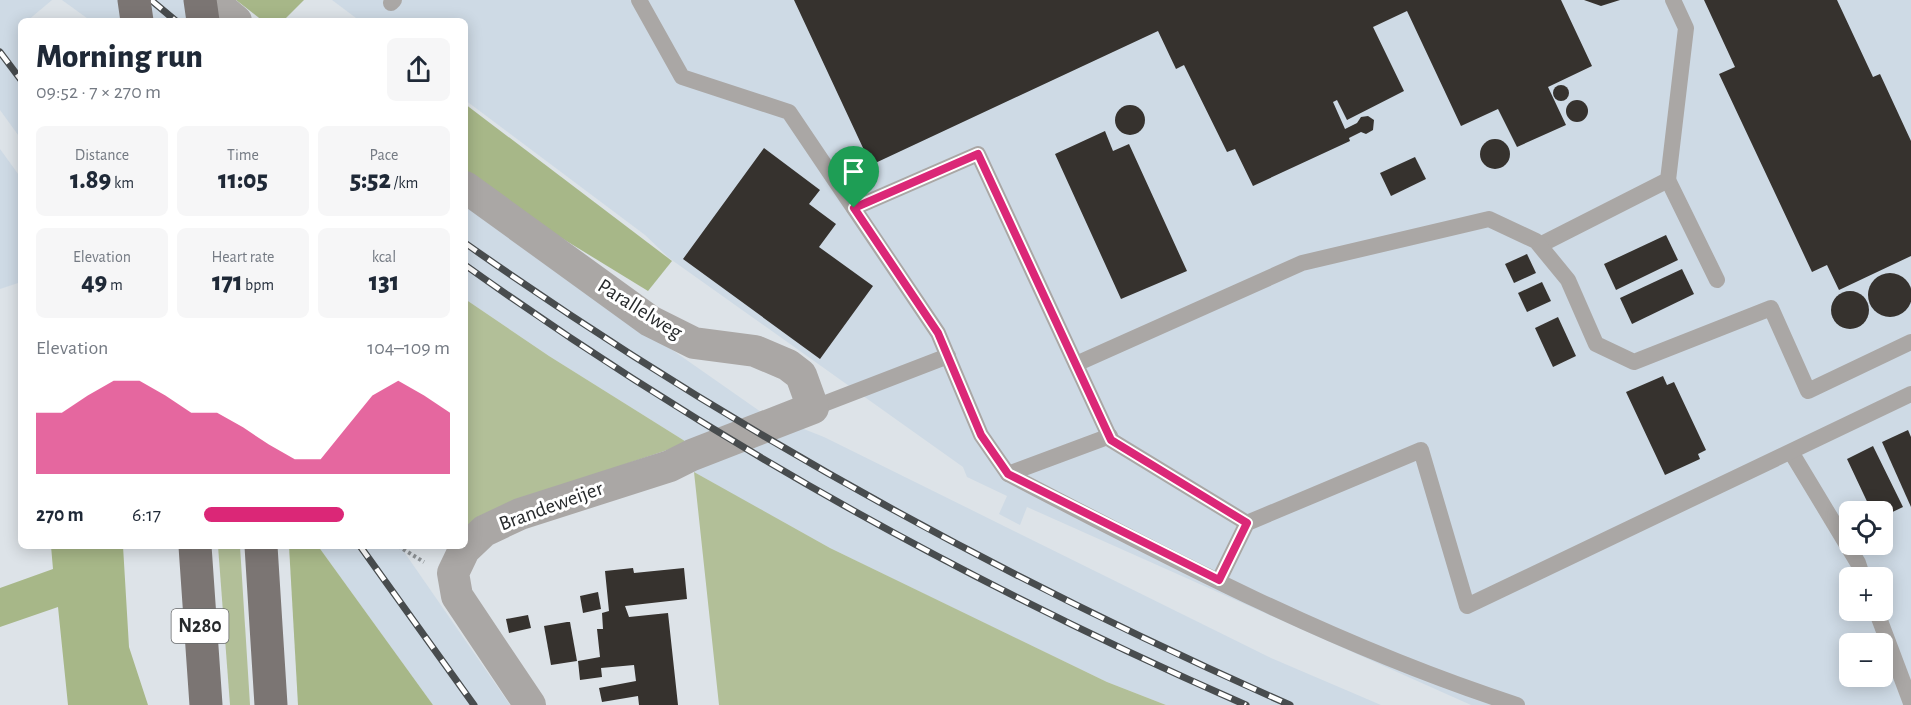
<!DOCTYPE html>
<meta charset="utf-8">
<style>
body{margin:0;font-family:"Alegreya Sans",sans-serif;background:#f6f6f7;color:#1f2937;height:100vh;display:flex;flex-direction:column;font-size:22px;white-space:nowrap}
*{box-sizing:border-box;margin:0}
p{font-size:20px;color:#747a83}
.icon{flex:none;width:33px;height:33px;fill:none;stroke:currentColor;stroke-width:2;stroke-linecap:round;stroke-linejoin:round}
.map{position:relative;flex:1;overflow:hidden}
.side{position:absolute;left:18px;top:18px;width:450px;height:531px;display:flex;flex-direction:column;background:#fff;border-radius:9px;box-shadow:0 3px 15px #0003}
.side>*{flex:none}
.buttons{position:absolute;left:1839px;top:501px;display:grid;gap:12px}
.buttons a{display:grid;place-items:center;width:54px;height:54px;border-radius:9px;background:#fff;box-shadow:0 3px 15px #0003;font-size:30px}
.pin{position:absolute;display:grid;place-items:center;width:51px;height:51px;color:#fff;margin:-62px -26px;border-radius:50% 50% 50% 0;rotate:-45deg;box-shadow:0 0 6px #0007}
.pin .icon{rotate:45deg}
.round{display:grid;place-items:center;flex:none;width:63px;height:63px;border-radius:9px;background:#f6f6f7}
.head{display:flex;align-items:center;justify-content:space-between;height:102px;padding:0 18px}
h1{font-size:33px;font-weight:800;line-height:45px}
.metrics{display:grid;grid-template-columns:repeat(3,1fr);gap:9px;height:102px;padding:6px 18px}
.metrics div{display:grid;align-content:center;border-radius:9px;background:#f6f6f7;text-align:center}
.metrics b{font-size:26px;font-weight:800}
.metrics small{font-size:16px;font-weight:400}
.metrics p{font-size:16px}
.chart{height:168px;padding:12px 18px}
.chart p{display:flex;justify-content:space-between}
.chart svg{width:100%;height:108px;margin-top:6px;fill:#db2777;opacity:.7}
ul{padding:0 18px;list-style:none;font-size:20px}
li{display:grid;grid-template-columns:96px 72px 1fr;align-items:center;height:45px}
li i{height:15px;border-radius:8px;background:#db2777}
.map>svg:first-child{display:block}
.built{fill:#cedae5;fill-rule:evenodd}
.green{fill:#b2bf98}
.forest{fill:#a7b788}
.building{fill:#36322e}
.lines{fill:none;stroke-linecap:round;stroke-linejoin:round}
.path{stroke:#8c9194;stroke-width:4;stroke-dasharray:3 3;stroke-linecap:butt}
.lane{stroke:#aaa7a5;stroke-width:16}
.street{stroke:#aaa7a5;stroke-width:32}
.primary{stroke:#7b7573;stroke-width:33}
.rail-casing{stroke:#484c4e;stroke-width:7}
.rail{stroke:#fff;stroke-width:4.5;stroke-dasharray:14;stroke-linecap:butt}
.primary-bridge{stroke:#7b7573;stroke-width:33}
.route-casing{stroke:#fff;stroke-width:12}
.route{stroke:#db2777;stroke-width:8}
.labels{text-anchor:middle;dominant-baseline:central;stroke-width:6;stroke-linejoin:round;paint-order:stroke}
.shield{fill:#fff;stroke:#67696b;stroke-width:1.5}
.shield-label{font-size:20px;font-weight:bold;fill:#26292b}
.street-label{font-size:21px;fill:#26292b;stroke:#fff}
</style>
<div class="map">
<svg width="1911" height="705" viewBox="0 0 1911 705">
<rect width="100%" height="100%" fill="#dde3e8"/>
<g class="built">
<path d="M0,0h52l-25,21h-6l-2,7 2,111 -21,-29z"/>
<path d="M62,0h137l25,21h-133z"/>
<path d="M332,0h1579v705h-440l-444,-198 -7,18 -21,-11 8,-18 -40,-19 -4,-10 -294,-209 -24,-23 -180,-135v-79h-105zM1850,512h32v32h-32zM1850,578h32v32h-32zM1850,644h32v32h-32z"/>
<path d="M0,149l21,29v104l-21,7z"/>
<path d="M465,205l296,207 63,25 447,221 110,47h-215l-59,-23 -127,-61 -150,-73 -94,-52 -42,-24 -6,-29 -139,-87 -84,-57z"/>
<path d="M318,546h82l110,159h-77z"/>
</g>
<g class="green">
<path d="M465,299l84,57 139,87 -166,56 -57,31z"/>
<path d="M694,472l136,76 277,134 59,23h-447z"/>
<path d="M218,546h22l10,159h-20z"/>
</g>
<g class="forest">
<path d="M236,0h68l-21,21h-20z"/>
<path d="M465,104l207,157 -24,30 -93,-57 -90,-62z"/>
<path d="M51,546h72l6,101 19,58h-80l-10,-98 -58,20v-39l53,-19z"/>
<path d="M289,546h29l115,159h-135z"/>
</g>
<g class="building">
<path d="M794,0h767l31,66 -44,21 18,38 -49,22 -19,-38 -37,17 -54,-115 -34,16 31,64 -57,29 -10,-20 -4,2 12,27 12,-6 4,-6 7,-1 6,4 -1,10 -7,4 -5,-2 -12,6 1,3 -97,45 -18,-37 -8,3 -43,-87 -8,4 -18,-38 -287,134z"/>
<path d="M1584,0h36l-19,6z"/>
<path d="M1704,0h133l36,77 7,-3 31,67v115l-72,34 -12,-25 -15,7 -93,-198 16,-7z"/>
<circle cx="1561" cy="93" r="8"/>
<circle cx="1577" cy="111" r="11"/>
<circle cx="1130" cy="120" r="15"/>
<path d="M1105,131l8,20 16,-7 58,127 -66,28 -66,-145z"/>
<circle cx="1495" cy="154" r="15"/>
<path d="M764,148l56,42 -11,14 27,20 -17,23 54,39 -53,73 -137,-100z"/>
<path d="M1415,157l11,22 -35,17 -11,-23z"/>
<path d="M1666,235l12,25 -62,30 -12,-26z"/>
<path d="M1527,254l9,19 -22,10 -9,-19z"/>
<path d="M1682,269l12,25 -62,30 -12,-26z"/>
<circle cx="1890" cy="295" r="22"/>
<path d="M1542,282l9,19 -24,11 -9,-19z"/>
<circle cx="1850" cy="310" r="19"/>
<path d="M1558,317l18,39 -23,11 -18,-39z"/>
<path d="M1663,376l4,9 7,-3 32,68 -8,4 2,5 -35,16 -39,-83z"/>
<path d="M1908,430l3,7v70l-29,-65z"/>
<path d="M1873,446l30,61 -21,10v-5h-10l-25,-53z"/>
<path d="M633,568l1,5 50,-5 3,31 -62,7 4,11 39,-4 10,92h-39l-1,-9 -36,6 -3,-14 37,-7 -2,-16 -33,3 1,9 -22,3 -2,-19 22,-4 -3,-28h6l-1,-16 7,-2 -4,-40z"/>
<path d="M598,592l3,17 -18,4 -3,-17z"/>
<path d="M528,615l3,13 -22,5 -3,-14z"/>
<path d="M567,622h3l7,39 -26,4 -7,-39z"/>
</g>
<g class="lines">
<path class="path" d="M398,546l26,16"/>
<g class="lane">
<path d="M639,0l43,77 107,35 149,221 43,102 27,39c164,86 332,174 509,231"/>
<path d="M391,3l3,-3"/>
<path d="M1668,180l49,100"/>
<path d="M854,208l124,-54 133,286 136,83"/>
<path d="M1540,245l128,-65 18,-152 -13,-28"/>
<path d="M1076,364l226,-101 187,-44 47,22 32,39 28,64 38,18 137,-54 37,83 103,-49"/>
<path d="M813,408l135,-52"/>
<path d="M1791,452l67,111 5,15"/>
<path d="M1008,474l102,-38"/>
<path d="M1219,580l28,-57 174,-73 46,156 444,-212"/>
<path d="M1876,610l35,93"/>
</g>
<g class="street">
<path d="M211,0l25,21"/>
<path d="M465,187l185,134 44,22 61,8 33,14 13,10 12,33 -121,47 -22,11 -150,48 -36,17 -20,19 -11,23 4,23 73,109"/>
</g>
<g class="primary">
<path d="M200,0l3,21"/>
<path d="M195,546l11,159"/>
<path d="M261,546l10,159"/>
</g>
<defs>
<g id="rail">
<path d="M123,0l25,21"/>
<path d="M151,0l25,21"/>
<path d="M0,52l21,28"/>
<path d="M465,243c259,183 535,334 825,462"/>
<path d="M465,265c243,174 507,320 781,440"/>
<path d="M360,546l114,159"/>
</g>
</defs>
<use href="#rail" class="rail-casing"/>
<use href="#rail" class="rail"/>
<path class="primary-bridge" d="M134,0l3,21"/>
</g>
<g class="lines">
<defs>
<path id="route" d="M978,154l133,286 136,83 -28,57 -211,-106 -27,-39 -43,-102 -84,-125z"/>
</defs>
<use href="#route" class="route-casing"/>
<use href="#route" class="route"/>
</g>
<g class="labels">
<rect class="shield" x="171.5" y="609" width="57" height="34" rx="4.5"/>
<g class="shield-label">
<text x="200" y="626">N280</text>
</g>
<g class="street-label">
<text transform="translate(640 309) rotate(32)">Parallelweg</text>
<text transform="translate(551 506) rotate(-20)">Brandeweijer</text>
</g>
</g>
</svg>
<div class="buttons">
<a><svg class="icon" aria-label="locate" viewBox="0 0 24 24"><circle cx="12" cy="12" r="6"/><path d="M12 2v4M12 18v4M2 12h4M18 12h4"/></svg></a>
<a>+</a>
<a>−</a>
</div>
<div class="pin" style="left:854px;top:208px;background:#1e9e55"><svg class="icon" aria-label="arrive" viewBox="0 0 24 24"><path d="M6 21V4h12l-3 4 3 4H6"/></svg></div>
<section class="side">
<div class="head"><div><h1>Morning run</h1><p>09:52 · 7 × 270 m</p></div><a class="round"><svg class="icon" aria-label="share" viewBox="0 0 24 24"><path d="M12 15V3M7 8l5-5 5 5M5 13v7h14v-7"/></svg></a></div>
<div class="metrics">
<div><p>Distance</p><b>1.89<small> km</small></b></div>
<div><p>Time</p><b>11:05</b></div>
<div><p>Pace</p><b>5:52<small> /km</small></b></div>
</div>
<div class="metrics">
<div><p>Elevation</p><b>49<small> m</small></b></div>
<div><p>Heart rate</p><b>171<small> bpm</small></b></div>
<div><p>kcal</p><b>131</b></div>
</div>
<div class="chart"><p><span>Elevation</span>104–109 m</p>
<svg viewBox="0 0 160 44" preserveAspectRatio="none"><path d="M0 44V19L10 19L20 12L30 6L40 6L50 12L60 19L70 19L80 25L90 32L100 38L110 38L120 25L130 12L140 6L150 12L160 19V44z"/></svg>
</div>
<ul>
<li><b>270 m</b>6:17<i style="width:57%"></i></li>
</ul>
</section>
</div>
